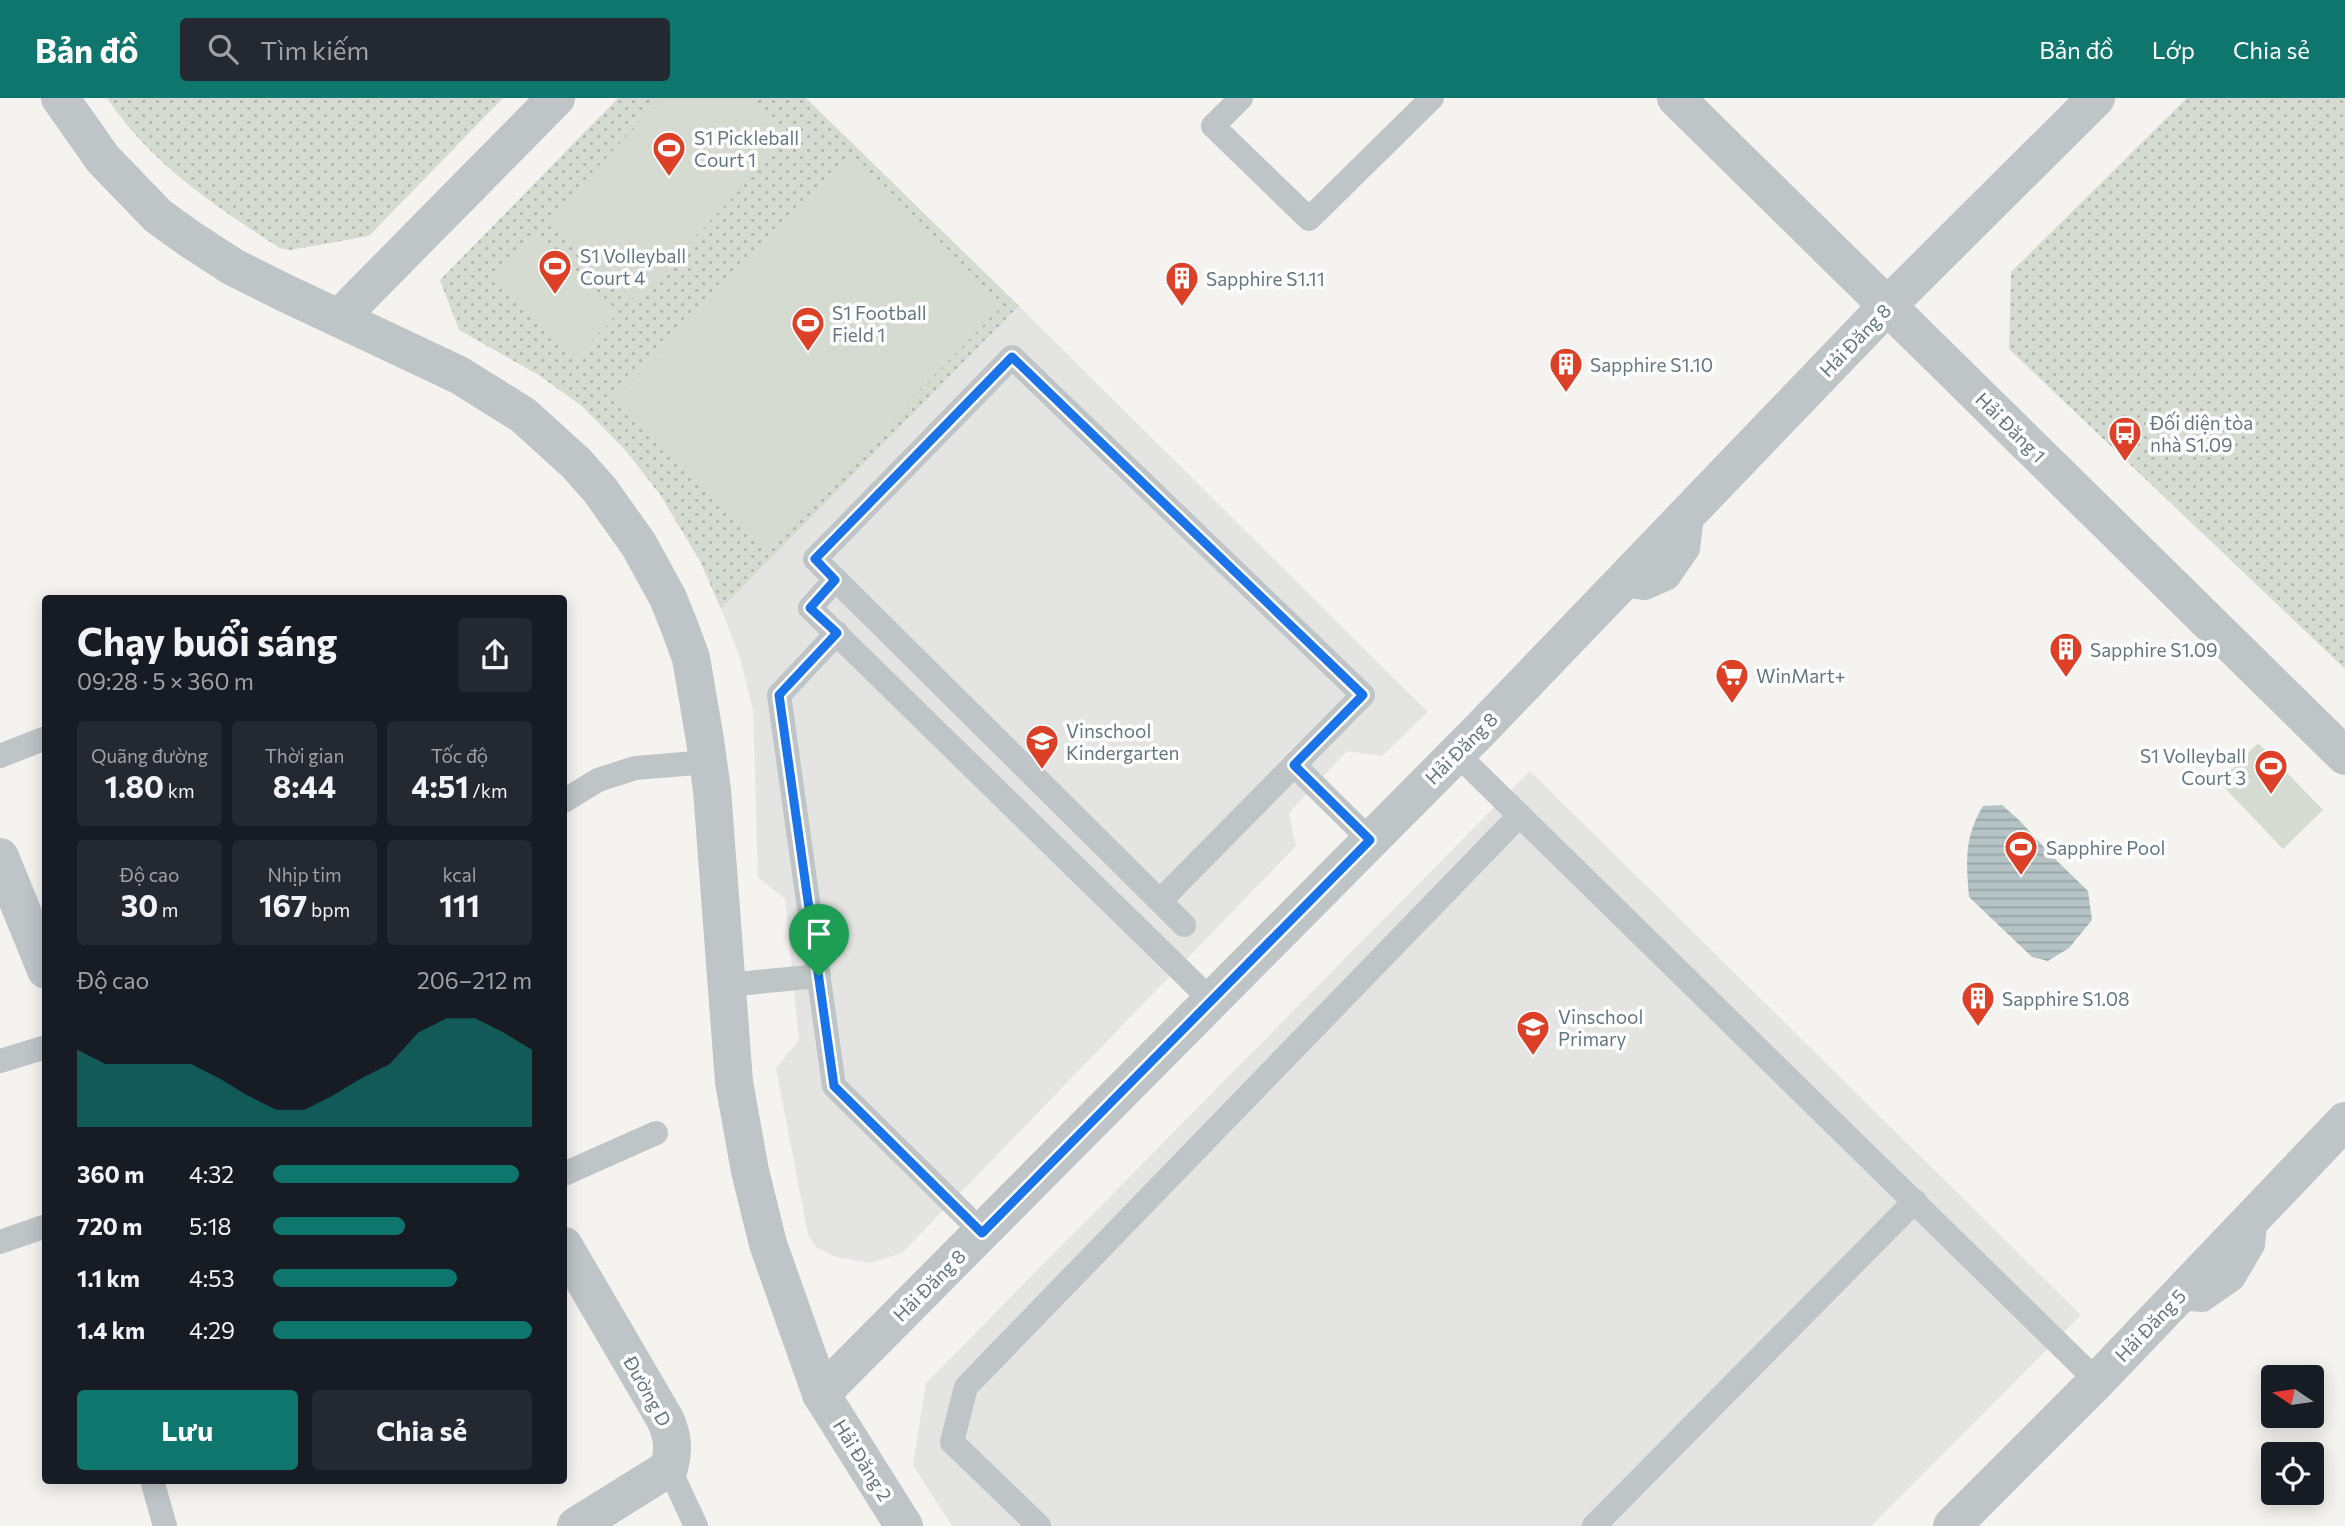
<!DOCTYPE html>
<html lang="vi">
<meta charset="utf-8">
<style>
body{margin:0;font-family:Commissioner,sans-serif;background:#242831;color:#f1f3f6;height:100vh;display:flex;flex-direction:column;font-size:26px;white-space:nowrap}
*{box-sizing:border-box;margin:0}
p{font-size:23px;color:#9ea1a6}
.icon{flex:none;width:38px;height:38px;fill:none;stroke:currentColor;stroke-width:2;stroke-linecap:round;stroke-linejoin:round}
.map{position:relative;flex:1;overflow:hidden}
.panel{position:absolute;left:42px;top:497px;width:525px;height:889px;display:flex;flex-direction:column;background:#171b24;border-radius:7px;box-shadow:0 4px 18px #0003}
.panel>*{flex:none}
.needle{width:46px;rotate:283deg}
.tools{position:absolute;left:2261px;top:1267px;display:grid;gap:14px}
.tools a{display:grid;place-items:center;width:63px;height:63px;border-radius:7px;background:#171b24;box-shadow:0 4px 18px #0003;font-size:35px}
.pin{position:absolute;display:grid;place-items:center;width:60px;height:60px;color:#fff;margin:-72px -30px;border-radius:50% 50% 50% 0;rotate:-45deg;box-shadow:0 0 7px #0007}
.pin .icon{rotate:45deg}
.round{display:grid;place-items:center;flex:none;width:74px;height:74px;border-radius:7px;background:#242831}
.overview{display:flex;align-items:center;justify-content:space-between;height:119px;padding:0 35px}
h1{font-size:38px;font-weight:700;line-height:52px}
.stats{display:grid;grid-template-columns:repeat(3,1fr);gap:10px;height:119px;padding:7px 35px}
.stats div{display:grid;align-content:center;border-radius:7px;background:#242831;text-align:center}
.stats b{font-size:30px;font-weight:700}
.stats small{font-size:19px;font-weight:400}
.stats p{font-size:19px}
.chart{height:196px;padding:14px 35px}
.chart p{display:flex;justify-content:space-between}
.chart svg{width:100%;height:126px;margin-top:7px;fill:#0f766e;opacity:.7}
.action{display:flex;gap:14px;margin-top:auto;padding:14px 35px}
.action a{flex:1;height:80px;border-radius:7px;background:#0f766e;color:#fff;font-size:28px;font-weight:700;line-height:80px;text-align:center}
.action a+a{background:#242831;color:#f1f3f6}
ul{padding:0 35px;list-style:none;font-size:23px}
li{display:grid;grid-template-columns:112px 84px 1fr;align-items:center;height:52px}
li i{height:18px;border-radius:9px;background:#0f766e}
header{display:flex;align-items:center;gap:42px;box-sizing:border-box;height:98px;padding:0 35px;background:#0f766e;color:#fff}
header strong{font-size:33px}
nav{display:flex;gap:38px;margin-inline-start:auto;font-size:24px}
.search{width:490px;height:63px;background:#242831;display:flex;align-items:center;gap:18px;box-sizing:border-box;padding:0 24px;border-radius:7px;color:#9ea1a6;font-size:26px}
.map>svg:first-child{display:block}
.built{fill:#e4e5e3}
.park{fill:url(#park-dots)}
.pitch{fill:#d5dbd1}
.water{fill:url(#water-rules)}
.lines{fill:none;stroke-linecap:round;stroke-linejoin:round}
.lane{stroke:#bfc4c6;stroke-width:24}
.street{stroke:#bfc4c6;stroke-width:38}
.route-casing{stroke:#fff;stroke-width:14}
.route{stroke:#1a73e8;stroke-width:9}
.labels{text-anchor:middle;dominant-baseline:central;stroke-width:7;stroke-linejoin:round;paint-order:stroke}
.poi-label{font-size:19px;fill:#647680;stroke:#fff;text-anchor:start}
.street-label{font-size:19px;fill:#647680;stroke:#fff}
</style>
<header>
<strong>Bản đồ</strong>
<div class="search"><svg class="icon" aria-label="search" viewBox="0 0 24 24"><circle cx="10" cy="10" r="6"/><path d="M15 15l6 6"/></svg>Tìm kiếm</div>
<nav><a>Bản đồ</a><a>Lớp</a><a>Chia sẻ</a></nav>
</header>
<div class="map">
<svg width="2345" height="1428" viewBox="0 0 2345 1428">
<defs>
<pattern id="park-dots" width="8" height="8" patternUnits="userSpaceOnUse" patternTransform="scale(1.75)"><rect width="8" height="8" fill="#d5dbd1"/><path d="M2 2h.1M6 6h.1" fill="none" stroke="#b0b6af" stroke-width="1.8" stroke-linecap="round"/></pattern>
<pattern id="water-rules" width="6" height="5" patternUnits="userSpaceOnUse" patternTransform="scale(1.75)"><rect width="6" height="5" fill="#b5c3c5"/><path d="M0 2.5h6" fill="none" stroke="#97a3a5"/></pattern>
</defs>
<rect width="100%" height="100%" fill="#f4f3f0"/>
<g class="built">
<path d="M1019,208l409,406 -46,44 -35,-5 -58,62 7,33 -394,407 -32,10 -34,-6 -20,-10 -8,-12 -32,-167 23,-28 -14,-141 -27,-22 -5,-167 -14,-55 -18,-46z"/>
<path d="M1530,673l551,544 -210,211h-919l-39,-61 13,-82z"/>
</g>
<g class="park">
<path d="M107,0h396l-134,138 -79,14 -10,-2c-64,-41 -130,-85 -173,-150z"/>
<path d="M618,0h188l213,208 -298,303 -21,-48 -39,-65 -35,-45 -44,-45 -45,-32 -78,-44 -19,-50z"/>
<path d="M2187,0h158v571l-336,-320 2,-77z"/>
</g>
<g class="pitch">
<path d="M663,0h84l42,40 -154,162 -86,-82z"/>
<path d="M854,58l149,149 -239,245 -151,-149z"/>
<path d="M537,134l82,80 -45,47 -83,-80z"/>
<path d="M2258,645l65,67 -40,39 -64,-67z"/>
</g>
<path class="water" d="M2002,707l16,14 36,39 34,33 4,29 -23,28 -21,13 -16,-4 -63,-60c-3,-35 -5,-60 14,-91z"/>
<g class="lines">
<g class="lane">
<path d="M1241,0l-28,28 96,93 123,-121"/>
<path d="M835,482l-25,28 402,393"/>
<path d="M1620,487l25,3 23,-10 20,-29 5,-40"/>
<path d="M837,535l-58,62 55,391 148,146"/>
<path d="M1456,655l641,628"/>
<path d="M0,658l46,-18"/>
<path d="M1294,667l76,75"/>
<path d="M564,703l34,-21 37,-12 73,-6"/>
<path d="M1160,803l203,-206 -351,-338 -197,202 369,366"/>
<path d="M726,887l93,-9"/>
<path d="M0,963l46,-14"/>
<path d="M564,1076l92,-41"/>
<path d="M0,1144l46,-16"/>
<path d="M2176,1200l27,2 30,-21 20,-34 3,-30"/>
<path d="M669,1370l27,58"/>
<path d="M152,1382l13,46"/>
<path d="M1039,1428l-87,-84 14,-55 554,-572"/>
<path d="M1594,1428l321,-325"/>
</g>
<g class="street">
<path d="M60,0l43,61 55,57 32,23 43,28 50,25 176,83 64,40 53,48 24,27 39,55 29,53 12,30 11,30 14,82 7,50 22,292 16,89 18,73 53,150 83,132"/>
<path d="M1676,0l669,658"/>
<path d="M339,220l217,-220"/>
<path d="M0,759l46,113"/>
<path d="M564,1148l101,173c8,18 9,30 4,49l-93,58"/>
<path d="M821,1296l661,-666 406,-423 208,-207"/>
<path d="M1952,1428l145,-145 248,-260"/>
</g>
</g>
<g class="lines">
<defs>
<path id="route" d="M1012,259l351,338 -69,70 76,75 -388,393 -148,-147 -55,-391 58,-62 -27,-25 25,-28 -20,-21z"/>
</defs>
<use href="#route" class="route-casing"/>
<use href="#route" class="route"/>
</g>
<defs>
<symbol id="stadium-pin" viewBox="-11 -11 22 30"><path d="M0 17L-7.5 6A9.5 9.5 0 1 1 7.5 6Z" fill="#dc4128" stroke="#fff"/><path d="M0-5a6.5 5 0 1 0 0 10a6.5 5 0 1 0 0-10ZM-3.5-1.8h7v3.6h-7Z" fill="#fff"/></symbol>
<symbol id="building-pin" viewBox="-11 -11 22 30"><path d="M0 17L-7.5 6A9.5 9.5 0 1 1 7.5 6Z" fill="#dc4128" stroke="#fff"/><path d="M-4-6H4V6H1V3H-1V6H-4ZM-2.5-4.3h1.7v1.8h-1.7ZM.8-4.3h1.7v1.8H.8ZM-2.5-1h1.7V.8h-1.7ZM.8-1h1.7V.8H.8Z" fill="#fff"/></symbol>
<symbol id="bus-pin" viewBox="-11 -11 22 30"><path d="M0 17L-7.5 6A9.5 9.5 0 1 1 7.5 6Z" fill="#dc4128" stroke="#fff"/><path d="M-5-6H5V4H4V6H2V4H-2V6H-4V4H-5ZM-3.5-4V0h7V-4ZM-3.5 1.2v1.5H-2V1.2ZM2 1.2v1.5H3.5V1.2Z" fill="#fff"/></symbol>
<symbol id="supermarket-pin" viewBox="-11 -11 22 30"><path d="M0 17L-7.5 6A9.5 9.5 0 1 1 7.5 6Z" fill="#dc4128" stroke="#fff"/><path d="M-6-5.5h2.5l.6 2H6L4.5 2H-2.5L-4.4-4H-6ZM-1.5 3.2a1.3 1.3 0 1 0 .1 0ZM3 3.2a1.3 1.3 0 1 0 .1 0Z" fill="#fff"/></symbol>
<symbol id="school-pin" viewBox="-11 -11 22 30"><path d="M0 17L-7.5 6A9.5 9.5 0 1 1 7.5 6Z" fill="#dc4128" stroke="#fff"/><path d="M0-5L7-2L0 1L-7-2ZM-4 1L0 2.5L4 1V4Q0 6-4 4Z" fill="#fff"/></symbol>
</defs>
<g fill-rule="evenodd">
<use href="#stadium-pin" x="650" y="31" width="38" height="52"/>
<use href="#stadium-pin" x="536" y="149" width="38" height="52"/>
<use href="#building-pin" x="1163" y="161" width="38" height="52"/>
<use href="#stadium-pin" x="789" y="206" width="38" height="52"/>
<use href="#building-pin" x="1547" y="247" width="38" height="52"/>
<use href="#bus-pin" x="2106" y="316" width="38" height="52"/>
<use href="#building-pin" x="2047" y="532" width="38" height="52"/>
<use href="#supermarket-pin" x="1713" y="558" width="38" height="52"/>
<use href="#school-pin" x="1023" y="624" width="38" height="52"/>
<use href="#stadium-pin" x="2252" y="649" width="38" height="52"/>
<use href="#stadium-pin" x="2002" y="730" width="38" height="52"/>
<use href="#building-pin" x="1959" y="881" width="38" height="52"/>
<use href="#school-pin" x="1514" y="910" width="38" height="52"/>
</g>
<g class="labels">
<g class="poi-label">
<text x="694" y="39">S1 Pickleball<tspan x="694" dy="22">Court 1</tspan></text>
<text x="580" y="157">S1 Volleyball<tspan x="580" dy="22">Court 4</tspan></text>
<text x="1206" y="180">Sapphire S1.11</text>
<text x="832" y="214">S1 Football<tspan x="832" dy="22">Field 1</tspan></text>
<text x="1590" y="266">Sapphire S1.10</text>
<text x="2150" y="324">Đối diện tòa<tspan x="2150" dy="22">nhà S1.09</tspan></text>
<text x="2090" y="551">Sapphire S1.09</text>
<text x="1756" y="577">WinMart+</text>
<text x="1066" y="632">Vinschool<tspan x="1066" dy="22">Kindergarten</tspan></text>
<text x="2246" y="657" text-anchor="end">S1 Volleyball<tspan x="2246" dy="22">Court 3</tspan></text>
<text x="2046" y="749">Sapphire Pool</text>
<text x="2002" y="900">Sapphire S1.08</text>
<text x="1558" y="918">Vinschool<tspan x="1558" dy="22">Primary</tspan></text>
</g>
<g class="street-label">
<text transform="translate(1855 242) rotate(-46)">Hải Đăng 8</text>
<text transform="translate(2011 329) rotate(45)">Hải Đăng 1</text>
<text transform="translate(1461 650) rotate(-45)">Hải Đăng 8</text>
<text transform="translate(929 1187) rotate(-45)">Hải Đăng 8</text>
<text transform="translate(2150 1227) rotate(-46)">Hải Đăng 5</text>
<text transform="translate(648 1293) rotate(61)">Đường D</text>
<text transform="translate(863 1362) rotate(58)">Hải Đăng 2</text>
</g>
</g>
</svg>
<div class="tools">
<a><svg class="needle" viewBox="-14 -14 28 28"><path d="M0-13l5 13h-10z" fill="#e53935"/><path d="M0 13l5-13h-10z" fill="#9ea1a6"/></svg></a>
<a><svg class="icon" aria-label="locate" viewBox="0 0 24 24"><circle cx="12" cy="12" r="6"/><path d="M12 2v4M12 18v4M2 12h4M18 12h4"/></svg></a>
</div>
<div class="pin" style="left:819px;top:878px;background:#1e9e55"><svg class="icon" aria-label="arrive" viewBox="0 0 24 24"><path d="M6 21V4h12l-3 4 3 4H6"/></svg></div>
<section class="panel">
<div class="overview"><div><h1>Chạy buổi sáng</h1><p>09:28 · 5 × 360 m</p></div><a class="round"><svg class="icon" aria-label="share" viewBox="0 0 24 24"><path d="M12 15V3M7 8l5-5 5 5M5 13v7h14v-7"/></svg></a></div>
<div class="stats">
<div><p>Quãng đường</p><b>1.80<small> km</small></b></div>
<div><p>Thời gian</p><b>8:44</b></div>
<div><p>Tốc độ</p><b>4:51<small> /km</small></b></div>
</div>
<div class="stats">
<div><p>Độ cao</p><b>30<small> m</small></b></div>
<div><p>Nhịp tim</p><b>167<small> bpm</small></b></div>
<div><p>kcal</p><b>111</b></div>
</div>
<div class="chart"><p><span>Độ cao</span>206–212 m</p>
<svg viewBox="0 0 160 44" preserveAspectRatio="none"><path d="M0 44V17L10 22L20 22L30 22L40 22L50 27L60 33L70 38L80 38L90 33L100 27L110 22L120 11L130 6L140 6L150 11L160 17V44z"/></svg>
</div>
<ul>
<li><b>360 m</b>4:32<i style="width:95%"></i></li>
<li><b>720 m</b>5:18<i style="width:51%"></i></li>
<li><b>1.1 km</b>4:53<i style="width:71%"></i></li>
<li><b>1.4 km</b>4:29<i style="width:100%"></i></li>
</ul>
<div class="action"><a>Lưu</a><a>Chia sẻ</a></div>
</section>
</div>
